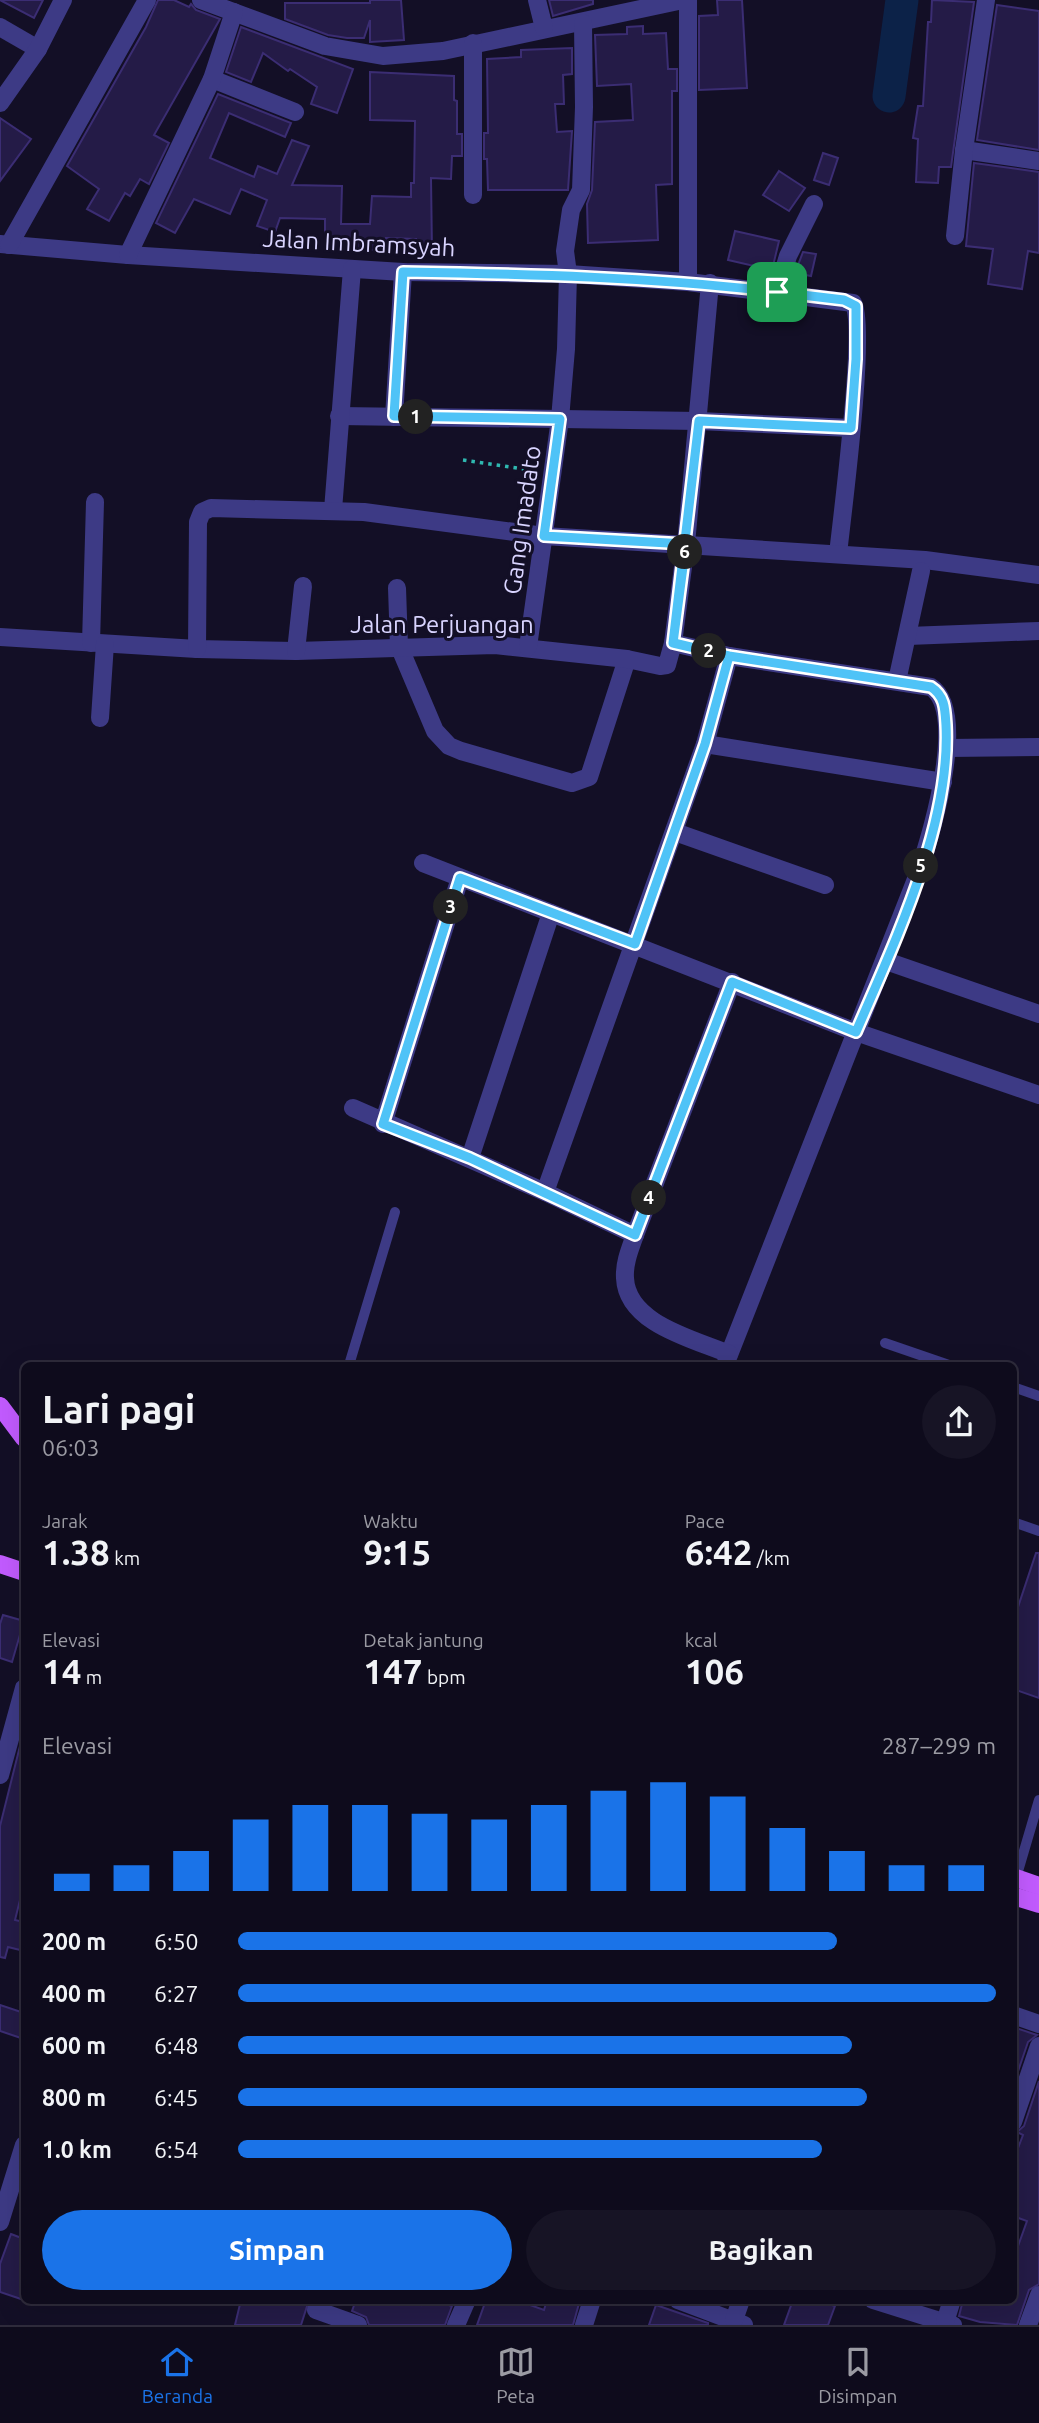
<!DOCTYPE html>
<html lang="id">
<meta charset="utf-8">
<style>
body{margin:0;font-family:Ubuntu,sans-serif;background:#171425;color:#f1f3f6;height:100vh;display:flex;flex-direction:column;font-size:26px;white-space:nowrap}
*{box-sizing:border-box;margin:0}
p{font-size:23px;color:#9b9ba3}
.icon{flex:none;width:38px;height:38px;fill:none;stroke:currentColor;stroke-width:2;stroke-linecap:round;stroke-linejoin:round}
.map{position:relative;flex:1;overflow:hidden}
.panel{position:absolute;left:21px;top:1362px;width:996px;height:942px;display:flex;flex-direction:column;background:#0e0b1c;border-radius:10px;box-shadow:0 7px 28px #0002,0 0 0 2px #2e2b3b}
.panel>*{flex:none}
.pin{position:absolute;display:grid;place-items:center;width:60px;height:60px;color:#fff;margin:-30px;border-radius:14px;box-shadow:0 4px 10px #0006}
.km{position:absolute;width:35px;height:35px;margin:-18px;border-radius:50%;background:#222;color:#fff;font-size:19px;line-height:35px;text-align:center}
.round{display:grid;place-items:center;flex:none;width:74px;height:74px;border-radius:37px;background:#171425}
.head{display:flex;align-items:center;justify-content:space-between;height:119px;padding:0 21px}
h1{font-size:38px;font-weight:700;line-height:52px}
.stats{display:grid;grid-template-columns:repeat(3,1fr);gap:10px;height:119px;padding:7px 21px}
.stats div{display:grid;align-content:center}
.stats b{font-size:35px;font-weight:700}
.stats small{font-size:19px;font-weight:400}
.stats p{font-size:19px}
.chart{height:196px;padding:14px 21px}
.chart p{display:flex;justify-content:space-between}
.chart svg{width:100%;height:126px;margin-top:7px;stroke:#1a73e8;stroke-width:6}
.primary-button{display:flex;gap:14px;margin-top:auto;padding:14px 21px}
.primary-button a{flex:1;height:80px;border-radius:42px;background:#1a73e8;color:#fff;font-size:28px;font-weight:700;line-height:80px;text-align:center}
.primary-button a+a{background:#171425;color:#f1f3f6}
ul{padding:0 21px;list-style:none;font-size:23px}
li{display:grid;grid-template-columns:112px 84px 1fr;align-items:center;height:52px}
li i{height:18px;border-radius:9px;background:#1a73e8}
.tab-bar{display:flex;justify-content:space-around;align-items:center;height:98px;border-top:2px solid #2e2b3b;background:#0e0b1c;font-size:19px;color:#9b9ba3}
.tab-bar a{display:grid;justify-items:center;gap:4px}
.tab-bar .active{color:#1a73e8}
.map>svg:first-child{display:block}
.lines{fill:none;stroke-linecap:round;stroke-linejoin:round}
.river{stroke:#0c2248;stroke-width:33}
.building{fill:#241b47;stroke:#3b2d73;stroke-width:2}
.path{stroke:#2fb8b0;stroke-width:3.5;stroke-dasharray:3.5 5;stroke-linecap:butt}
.lane{stroke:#3d3a85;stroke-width:10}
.street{stroke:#3d3a85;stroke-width:18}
.primary{stroke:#c25bff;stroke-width:18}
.route-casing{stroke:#fff;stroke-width:14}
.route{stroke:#4fc3f7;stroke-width:9}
.labels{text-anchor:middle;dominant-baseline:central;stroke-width:6;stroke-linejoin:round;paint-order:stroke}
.street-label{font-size:24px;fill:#d9d4ff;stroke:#130f26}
</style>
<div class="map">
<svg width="1039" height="2325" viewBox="0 0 1039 2325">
<rect width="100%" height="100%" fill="#130f26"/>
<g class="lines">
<path class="river" d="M889,96l13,-96"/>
</g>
<g class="building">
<path d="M0,0h43l-9,18z"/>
<path d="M158,0h16l15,7 2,-3 5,6 24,9 -66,116 15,8 -20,41 -9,-5 -10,17 -5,-3 -16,28 -22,-12 12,-20 -32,-23 79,-139z"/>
<path d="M370,0h31l3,40 -34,2v-22l-6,18h-17l-19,-3 -43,-16v-16h85z"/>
<path d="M549,0h44v4l-40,12z"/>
<path d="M717,0h25l5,88 -48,2v-74l19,-1z"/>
<path d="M932,0l42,2 -23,165h-12l-1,16 -22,-1 2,-43 -5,-1 5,-32h5l5,-84h3z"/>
<path d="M997,5l42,6v139l-62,-10z"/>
<path d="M643,26v8l23,-1 2,36h9v22h-5v93l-16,1 2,55 -70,3 -1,-39 5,-14 3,-68 38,-2 -2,-36 -34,2 -2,-51 32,-1v-7z"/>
<path d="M241,27l112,42 -16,44 -26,-9 6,-17 -27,-18 -2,2 -25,-18 -12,29 -25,-10z"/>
<path d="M572,48v26l-9,1 1,29h-9l2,28 15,-1 -4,59h-80l-1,-31h-3v-26h4l-1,-74 34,-2v-7z"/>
<path d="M370,72l84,4v24l3,1v33h5v22h-10l-1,23 -20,-1 1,75 -15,1 -1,-15 -30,-1v13l-30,-3v-3h-31v-26l-45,-1 -5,14 -18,-6 10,-26 -26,-11 -11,25 -36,-15 -19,34 -19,-10 62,-129 73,29 -6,14 -56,-24 -19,45 44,19 4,-11 19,8 15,-34 17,6 -17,39 50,1 -1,38h29l2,-28 39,1v-14h3l1,-62 -45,-1z"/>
<path d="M0,118l31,21 -31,42z"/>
<path d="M823,153l15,5 -9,27 -15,-5z"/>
<path d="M974,163l65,9v81l-11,-2 -6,38 -34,-5 5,-35 -27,-3z"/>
<path d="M779,171l26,17 -16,23 -26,-16z"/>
<path d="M735,231l44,10 -7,29 -44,-10z"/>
<path d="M803,252l13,2 -5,22 -16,-3z"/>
<path d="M1036,1553h3v145l-26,-9v-67z"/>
<path d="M3,1615l21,6 -12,41 -12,-4v-34z"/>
<path d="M20,1746l4,1v116l-2,12 2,1v8l-9,36 9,2v29l-16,-4 -3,11 -5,-1v-131z"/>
<path d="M0,2005l24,8v26l-24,-8z"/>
<path d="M1013,2027l24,8 -9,7 -15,44z"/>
<path d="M1039,2081v203l-10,6 -12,35 -37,-3 -21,-6 4,-16h50v-40l14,-39 -14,-5v-55l10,-26 -6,-3 7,-6z"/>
<path d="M11,2234l13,5v61l-24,-8v-28z"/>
<path d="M241,2300h68l-8,25h-66z"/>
<path d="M356,2300h47l18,5 2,-5h9l20,6 -7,19h-76l-3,-8 -14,-6z"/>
<path d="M486,2300h30l28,10 3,-10h33l-7,25h-96z"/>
<path d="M793,2300h22l20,6 -7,19h-44z"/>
<path d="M656,2305l52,18v2h-59z"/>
</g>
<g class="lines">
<path class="path" d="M463,460l74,11"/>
<g class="lane">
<path d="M885,1343l64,22"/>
<path d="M349,1365l46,-153"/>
<path d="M1013,1387l26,9"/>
<path d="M1013,1522l26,9"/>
<path d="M1016,1878l23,-78"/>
</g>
<g class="street">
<path d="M201,0l124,46 58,10 60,-5 240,-51"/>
<path d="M537,0l7,28"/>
<path d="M0,27l38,22"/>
<path d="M473,43v152"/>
<path d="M212,79l83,33"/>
<path d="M0,103l38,-54 25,-49"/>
<path d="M964,150l75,11"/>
<path d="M955,236l9,-86 22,-150"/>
<path d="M0,244l128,11 275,17 165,2 120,8 165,21c14,22 -11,214 -15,251"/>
<path d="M9,245l138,-245"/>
<path d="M128,255l84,-176 22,-67"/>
<path d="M688,282v-282"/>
<path d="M777,292l11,-36 26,-52"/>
<path d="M339,416l360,5 152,7"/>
<path d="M394,417l9,-145"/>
<path d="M333,510l19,-241"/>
<path d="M397,588l2,58 36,85 14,15 12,5 111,32 17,-6 38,-118"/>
<path d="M908,636l131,-5"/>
<path d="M0,637l197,12 99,2 199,-6 132,14 33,7 7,-1 6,-22 13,-99 24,-261"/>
<path d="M91,643l4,-141"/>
<path d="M673,643l56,13 202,31c38,25 -1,151 -13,187l-193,491"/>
<path d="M528,647l32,-228 6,-70 2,-75 -3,-23 6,-41 10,-20 3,-83 -1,-84"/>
<path d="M197,649l1,-127 4,-10 9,-4 153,4 180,24 381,24 114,15"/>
<path d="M296,651l7,-65"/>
<path d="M897,681l24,-110"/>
<path d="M100,718l5,-74"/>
<path d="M705,744l238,38"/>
<path d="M947,748l92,-1"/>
<path d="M675,832l150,53"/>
<path d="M423,863l433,169 183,63"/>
<path d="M886,961l153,53"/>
<path d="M353,1108l192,84 90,43"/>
<path d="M383,1124l77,-246"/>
<path d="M470,1158l81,-245"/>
<path d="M545,1192l160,-448 24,-88"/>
<path d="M729,1354c-35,-15 -102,-30 -104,-76 -1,-15 5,-29 10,-43l97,-253"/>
<path d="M0,1775l24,-87"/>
<path d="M1013,2015l26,9"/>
<path d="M1013,2122l26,-76"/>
<path d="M0,2222l24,-77"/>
<path d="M678,2300l66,25"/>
<path d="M873,2300l80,25"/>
<path d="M316,2310l42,15"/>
<path d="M734,2320l7,-20"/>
<path d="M945,2322l7,-22"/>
<path d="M456,2325l11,-25"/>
<path d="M584,2325l8,-25"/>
<path d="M1028,2325l11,-30"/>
</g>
<g class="primary">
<path d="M0,1406l24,32"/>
<path d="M0,1564l24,8"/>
<path d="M1013,1877l26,9"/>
<path d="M1013,1896l26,8"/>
</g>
</g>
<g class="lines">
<defs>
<path id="route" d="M777,292c-125,-15 -249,-18 -374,-20l-9,144 166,3 -16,117 142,8 -13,99 56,13 -24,88 -70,200 -175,-66 -77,246 87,34 165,77 97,-253 124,50c39,-91 95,-207 90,-307 -1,-16 -1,-29 -15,-38l-202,-31 -54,-13h-2l26,-222 152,7 5,-69v-53l-12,-6 -67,-8"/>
</defs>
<use href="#route" class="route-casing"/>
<use href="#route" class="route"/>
</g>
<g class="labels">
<g class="street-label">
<text transform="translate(359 243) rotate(3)">Jalan Imbramsyah</text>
<text transform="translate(522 520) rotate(-82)">Gang Imadato</text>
<text x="442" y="624">Jalan Perjuangan</text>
</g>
</g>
</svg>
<div class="pin" style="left:777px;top:292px;background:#1e9e55"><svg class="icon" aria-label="arrive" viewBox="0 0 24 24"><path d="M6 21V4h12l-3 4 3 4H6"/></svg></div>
<b class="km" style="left:416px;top:417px">1</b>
<b class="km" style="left:709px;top:651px">2</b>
<b class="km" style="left:451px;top:907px">3</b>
<b class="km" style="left:649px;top:1198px">4</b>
<b class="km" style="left:921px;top:866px">5</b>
<b class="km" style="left:685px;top:552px">6</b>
<section class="panel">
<div class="head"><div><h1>Lari pagi</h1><p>06:03</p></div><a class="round"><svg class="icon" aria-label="share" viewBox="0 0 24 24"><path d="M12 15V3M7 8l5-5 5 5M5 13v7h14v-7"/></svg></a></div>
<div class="stats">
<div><p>Jarak</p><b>1.38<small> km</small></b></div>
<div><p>Waktu</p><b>9:15</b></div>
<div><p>Pace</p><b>6:42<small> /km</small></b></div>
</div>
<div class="stats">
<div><p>Elevasi</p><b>14<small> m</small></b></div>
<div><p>Detak jantung</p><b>147<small> bpm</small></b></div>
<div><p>kcal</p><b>106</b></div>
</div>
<div class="chart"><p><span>Elevasi</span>287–299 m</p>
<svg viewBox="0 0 160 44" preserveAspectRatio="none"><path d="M5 44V38M15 44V35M25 44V30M35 44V19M45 44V14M55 44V14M65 44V17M75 44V19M85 44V14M95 44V9M105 44V6M115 44V11M125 44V22M135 44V30M145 44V35M155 44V35"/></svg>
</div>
<ul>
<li><b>200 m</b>6:50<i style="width:79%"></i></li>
<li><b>400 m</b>6:27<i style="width:100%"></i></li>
<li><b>600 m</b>6:48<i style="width:81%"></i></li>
<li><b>800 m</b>6:45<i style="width:83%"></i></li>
<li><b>1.0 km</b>6:54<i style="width:77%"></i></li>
</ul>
<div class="primary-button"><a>Simpan</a><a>Bagikan</a></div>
</section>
</div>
<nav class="tab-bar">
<a class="active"><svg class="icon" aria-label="home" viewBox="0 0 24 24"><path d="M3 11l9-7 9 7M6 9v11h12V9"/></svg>Beranda</a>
<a><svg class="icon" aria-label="map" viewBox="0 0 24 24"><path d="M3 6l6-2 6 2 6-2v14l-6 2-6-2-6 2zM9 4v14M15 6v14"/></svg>Peta</a>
<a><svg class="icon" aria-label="saved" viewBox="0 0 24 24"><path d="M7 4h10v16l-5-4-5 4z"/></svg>Disimpan</a>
</nav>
